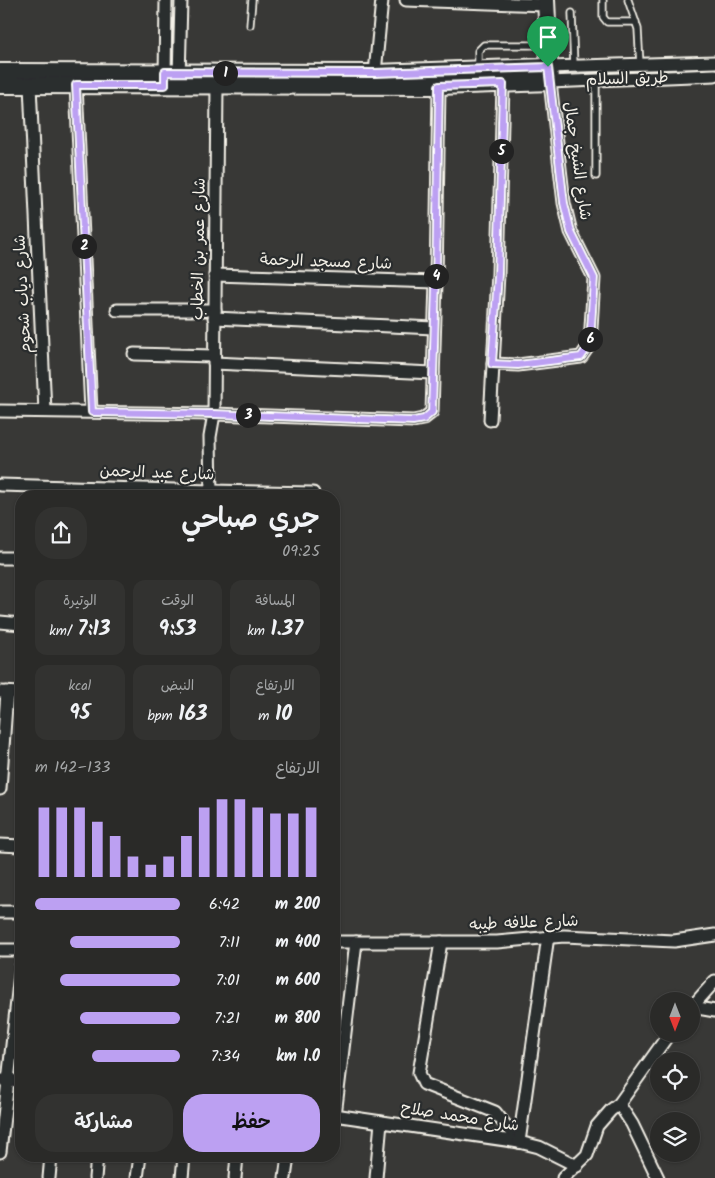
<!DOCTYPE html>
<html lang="ar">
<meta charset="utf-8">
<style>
body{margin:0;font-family:Kalam,"Playpen Sans Arabic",sans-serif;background:#323230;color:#f1f3f6;direction:rtl;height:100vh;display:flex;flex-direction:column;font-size:19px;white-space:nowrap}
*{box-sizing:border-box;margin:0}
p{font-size:16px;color:#a5a7a8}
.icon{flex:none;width:28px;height:28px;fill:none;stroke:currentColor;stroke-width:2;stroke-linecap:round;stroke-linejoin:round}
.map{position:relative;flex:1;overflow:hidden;direction:ltr}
.drawer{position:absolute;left:15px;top:490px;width:325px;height:672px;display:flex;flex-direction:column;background:#2a2a28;border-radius:20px;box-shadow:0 1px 4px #0004,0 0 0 1px #464645;direction:rtl}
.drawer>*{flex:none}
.needle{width:32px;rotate:180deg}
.fabs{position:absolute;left:650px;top:992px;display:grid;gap:10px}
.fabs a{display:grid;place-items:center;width:50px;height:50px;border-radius:50%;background:#2a2a28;box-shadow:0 1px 4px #0004,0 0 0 1px #464645;font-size:25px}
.pin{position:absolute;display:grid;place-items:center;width:42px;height:42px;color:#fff;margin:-51px -21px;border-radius:50% 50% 50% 0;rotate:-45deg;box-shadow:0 0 5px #0007}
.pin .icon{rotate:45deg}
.km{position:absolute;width:25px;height:25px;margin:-12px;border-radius:50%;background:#222;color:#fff;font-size:14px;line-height:25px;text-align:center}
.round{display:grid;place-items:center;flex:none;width:52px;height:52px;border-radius:20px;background:#323230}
.overview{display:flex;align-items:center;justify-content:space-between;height:85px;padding:0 20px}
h1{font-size:28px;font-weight:600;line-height:38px}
.metrics{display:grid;grid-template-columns:repeat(3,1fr);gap:8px;height:85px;padding:5px 20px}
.metrics div{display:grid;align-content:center;border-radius:12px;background:#323230;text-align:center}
.metrics b{font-size:21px;font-weight:600}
.metrics small{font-size:14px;font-weight:400}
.metrics p{font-size:14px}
.chart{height:140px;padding:10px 20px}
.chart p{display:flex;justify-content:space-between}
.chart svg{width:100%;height:90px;margin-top:5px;stroke:#bca0f2;stroke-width:6}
.action{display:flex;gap:10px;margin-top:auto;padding:10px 20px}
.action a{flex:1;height:58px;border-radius:20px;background:#bca0f2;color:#111;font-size:20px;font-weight:600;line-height:58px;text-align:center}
.action a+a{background:#323230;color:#f1f3f6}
ul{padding:0 20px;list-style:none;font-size:16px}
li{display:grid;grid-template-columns:80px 60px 1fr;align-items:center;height:38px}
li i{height:12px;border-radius:6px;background:#bca0f2}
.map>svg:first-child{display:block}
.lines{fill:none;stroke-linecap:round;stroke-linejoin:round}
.lane-casing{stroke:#f4f1e8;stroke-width:9}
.street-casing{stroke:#f4f1e8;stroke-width:15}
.secondary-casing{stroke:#f4f1e8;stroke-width:20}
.lane{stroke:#2a2d2e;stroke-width:5.5}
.street{stroke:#2a2d2e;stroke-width:11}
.secondary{stroke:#2a2d2e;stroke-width:16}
.route-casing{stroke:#fff;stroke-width:10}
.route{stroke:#bca0f2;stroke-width:6}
.labels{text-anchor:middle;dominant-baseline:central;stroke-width:4.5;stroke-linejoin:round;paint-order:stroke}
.street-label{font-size:16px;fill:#f4f1e8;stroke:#2a2d2e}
</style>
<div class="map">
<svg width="715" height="1178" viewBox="0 0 715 1178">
<rect width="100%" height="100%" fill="#383836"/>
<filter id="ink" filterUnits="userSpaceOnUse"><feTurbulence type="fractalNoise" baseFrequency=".02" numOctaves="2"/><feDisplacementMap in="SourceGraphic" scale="10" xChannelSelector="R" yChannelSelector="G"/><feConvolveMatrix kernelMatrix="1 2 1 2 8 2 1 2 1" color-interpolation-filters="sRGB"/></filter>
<g filter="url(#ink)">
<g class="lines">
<defs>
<g id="lane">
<path d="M603,0v17l4,5h29"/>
<path d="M628,0l10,29 2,36"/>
<path d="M572,13l2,54"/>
<path d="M250,25l2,-25"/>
<path d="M478,67v-16l6,-6h63"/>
<path d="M596,176v-96"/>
</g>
<g id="street">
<path d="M406,0l140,5"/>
<path d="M548,67l167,-5"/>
<path d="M375,73l7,-73"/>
<path d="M165,78l1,-78"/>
<path d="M179,78l2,-78"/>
<path d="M30,85l15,326"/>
<path d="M76,85l15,326"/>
<path d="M215,275l221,7"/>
<path d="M117,310h98"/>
<path d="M214,318l220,10"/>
<path d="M134,354l80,2"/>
<path d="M214,363l219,10"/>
<path d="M493,364l25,1 63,-8 9,-13 4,-66 -23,-46 -7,-29 -14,-121 165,-7"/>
<path d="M0,411l214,3 199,7 10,-2 9,-7 4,-130 3,-196"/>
<path d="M490,420l8,-146 5,-190"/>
<path d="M0,485l211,6 102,2"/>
<path d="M211,496l-1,-59 4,-23 3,-329"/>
<path d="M0,558h21"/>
<path d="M0,622l21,2"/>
<path d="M1,692l20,1"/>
<path d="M0,789l7,-97"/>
<path d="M0,845l21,1"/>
<path d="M0,912h21"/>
<path d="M334,942h163l67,-6 110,5 41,-6"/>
<path d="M441,942l-22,131 5,11 71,28 24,30"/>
<path d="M0,950h21"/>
<path d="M692,1007l23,4"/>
<path d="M691,1008l24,-27"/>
<path d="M1,1080l20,1"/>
<path d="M619,1104l13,20 26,54"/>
<path d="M334,1115l185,27 20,5 38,19"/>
<path d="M335,1115l21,-173"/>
<path d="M519,1142l29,-206"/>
<path d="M0,1152l21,-187"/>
<path d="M49,1178l2,-22"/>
<path d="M95,1178l2,-22"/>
<path d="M137,1178l3,-22"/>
<path d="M182,1178l2,-22"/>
<path d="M235,1178l2,-22"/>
<path d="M285,1178l3,-22"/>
<path d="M376,1178l5,-56"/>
<path d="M563,1178l24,-23 10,-29 14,-16 8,-6 50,-70"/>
</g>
<g id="secondary">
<path d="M0,72l375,1 173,-6"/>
<path d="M0,85l439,1 111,-4 -4,-82"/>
</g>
</defs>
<use href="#lane" class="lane-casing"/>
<use href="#street" class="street-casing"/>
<use href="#secondary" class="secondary-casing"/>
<use href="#lane" class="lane"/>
<use href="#street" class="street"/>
<use href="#secondary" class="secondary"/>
</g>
</g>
<g class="lines" filter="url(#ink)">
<defs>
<path id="route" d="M548,67l16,136 7,29 23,46 -4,66 -9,13 -63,8 -26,-1 6,-90 5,-190 -64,2 -3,196 -4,130 -8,7 -11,2 -199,-7 -122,-2 -16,-327h89v-13l210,1z"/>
</defs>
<use href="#route" class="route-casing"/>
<use href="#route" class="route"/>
</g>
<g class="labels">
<g class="street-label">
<text transform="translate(627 79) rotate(-2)">طريق السلام</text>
<text transform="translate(577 161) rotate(82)">شارع الشيخ جمال</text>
<text transform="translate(199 249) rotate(-89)">شارع عمر بن الخطاب</text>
<text transform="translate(326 262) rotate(2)">شارع مسجد الرحمة</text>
<text transform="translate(23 294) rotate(-93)">شارع دياب شحوم</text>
<text transform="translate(157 473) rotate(2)">شارع عبد الرحمن</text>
<text transform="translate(524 923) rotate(-2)">شارع علافه طيبه</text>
<text transform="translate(460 1117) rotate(9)">شارع محمد صلاح</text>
</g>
</g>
</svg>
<div class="fabs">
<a><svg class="needle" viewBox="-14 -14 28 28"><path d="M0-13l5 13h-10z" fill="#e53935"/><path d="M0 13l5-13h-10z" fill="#a5a7a8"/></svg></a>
<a><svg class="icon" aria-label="locate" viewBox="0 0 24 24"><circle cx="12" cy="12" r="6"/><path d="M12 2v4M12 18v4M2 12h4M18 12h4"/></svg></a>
<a><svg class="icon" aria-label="layers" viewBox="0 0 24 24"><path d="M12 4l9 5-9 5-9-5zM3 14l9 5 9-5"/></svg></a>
</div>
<div class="pin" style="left:548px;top:67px;background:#1e9e55"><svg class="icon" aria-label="arrive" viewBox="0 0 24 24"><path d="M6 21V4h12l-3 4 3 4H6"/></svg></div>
<b class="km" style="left:225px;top:73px">1</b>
<b class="km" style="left:84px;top:246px">2</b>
<b class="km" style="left:248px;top:415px">3</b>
<b class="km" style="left:436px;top:276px">4</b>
<b class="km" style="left:501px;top:151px">5</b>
<b class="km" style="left:590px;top:339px">6</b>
<section class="drawer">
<div class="overview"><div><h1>جري صباحي</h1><p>09:25</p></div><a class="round"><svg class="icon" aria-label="share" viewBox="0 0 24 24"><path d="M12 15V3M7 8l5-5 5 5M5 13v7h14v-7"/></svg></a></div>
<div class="metrics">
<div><p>المسافة</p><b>1.37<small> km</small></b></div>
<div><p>الوقت</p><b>9:53</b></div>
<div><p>الوتيرة</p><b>7:13<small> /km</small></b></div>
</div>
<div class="metrics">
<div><p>الارتفاع</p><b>10<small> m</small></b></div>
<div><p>النبض</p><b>163<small> bpm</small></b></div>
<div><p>kcal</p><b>95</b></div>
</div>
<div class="chart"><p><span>الارتفاع</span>133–142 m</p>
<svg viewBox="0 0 160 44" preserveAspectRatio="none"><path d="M5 44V10M15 44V10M25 44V10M35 44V17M45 44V24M55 44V34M65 44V38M75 44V34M85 44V24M95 44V10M105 44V6M115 44V6M125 44V10M135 44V13M145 44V13M155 44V10"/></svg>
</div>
<ul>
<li><b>200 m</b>6:42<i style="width:100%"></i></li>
<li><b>400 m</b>7:11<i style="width:76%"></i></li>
<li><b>600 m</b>7:01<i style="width:83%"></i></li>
<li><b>800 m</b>7:21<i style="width:69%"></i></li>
<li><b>1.0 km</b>7:34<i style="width:61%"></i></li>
</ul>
<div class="action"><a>حفظ</a><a>مشاركة</a></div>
</section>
</div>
